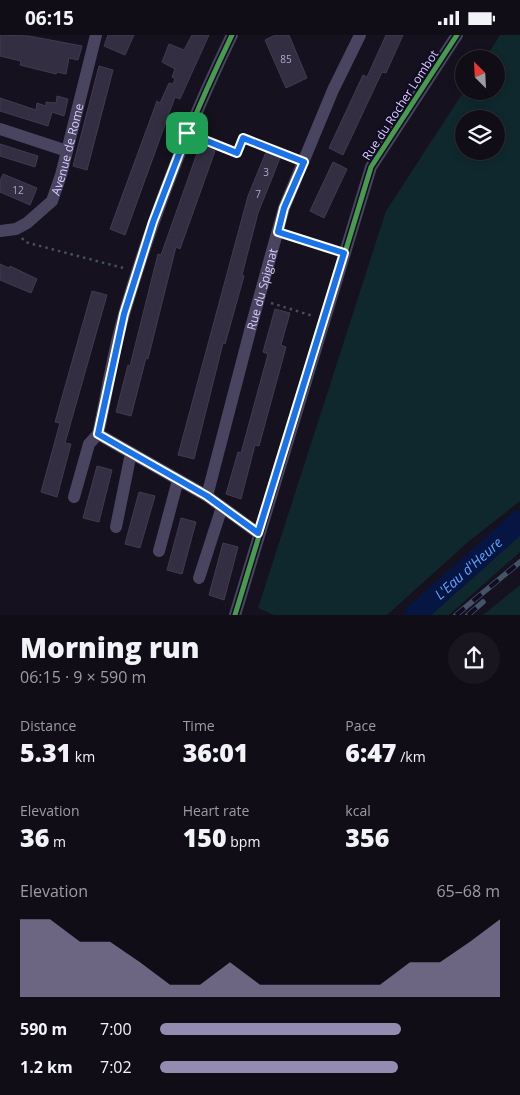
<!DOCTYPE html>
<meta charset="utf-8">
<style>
body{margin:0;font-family:"Open Sans",sans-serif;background:#19161f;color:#f1f3f6;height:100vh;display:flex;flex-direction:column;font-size:19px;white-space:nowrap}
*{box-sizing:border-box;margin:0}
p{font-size:16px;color:#9c9ca1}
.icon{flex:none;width:28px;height:28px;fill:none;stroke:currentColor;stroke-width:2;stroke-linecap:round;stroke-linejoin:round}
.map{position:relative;height:580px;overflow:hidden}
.drawer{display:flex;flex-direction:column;background:#100d16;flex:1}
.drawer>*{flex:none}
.needle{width:32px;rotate:336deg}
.tools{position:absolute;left:455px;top:15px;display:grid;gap:10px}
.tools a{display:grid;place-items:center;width:50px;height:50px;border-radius:50%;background:#100d16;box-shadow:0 2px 8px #0003,0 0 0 1px #302d35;font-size:25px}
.pin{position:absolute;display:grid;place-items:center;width:42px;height:42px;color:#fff;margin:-21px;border-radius:10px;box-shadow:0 2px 8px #0006}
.round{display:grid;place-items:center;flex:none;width:52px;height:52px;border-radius:26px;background:#19161f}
.summary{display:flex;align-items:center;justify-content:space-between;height:85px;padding:0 20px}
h1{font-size:28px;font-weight:800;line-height:38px}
.metrics{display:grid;grid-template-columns:repeat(3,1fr);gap:8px;height:85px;padding:5px 20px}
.metrics div{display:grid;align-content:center}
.metrics b{font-size:25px;font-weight:800}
.metrics small{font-size:14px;font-weight:400}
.metrics p{font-size:14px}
.chart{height:140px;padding:10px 20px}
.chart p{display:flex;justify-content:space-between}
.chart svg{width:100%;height:90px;margin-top:5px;fill:#948cb0;opacity:.7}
ul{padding:0 20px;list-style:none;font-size:16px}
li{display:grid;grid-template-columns:80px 60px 1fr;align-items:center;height:38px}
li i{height:12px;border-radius:6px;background:#948cb0}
.status{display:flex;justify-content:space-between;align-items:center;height:35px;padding:0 25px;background:#100d16;direction:ltr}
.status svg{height:14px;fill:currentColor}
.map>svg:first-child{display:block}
.green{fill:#0f282d;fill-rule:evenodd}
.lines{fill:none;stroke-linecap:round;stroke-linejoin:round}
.river{stroke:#061541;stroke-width:22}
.building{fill:#332e41;stroke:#423a53}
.path{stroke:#435062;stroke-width:2.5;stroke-dasharray:2.5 4;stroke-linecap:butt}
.minor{stroke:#494460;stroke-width:12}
.rail-casing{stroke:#43536a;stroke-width:5.5}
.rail{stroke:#120b24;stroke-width:4;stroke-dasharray:11;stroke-linecap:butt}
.cycleway-casing{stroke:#120b24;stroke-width:8}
.cycleway{stroke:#469c4c;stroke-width:5}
.route-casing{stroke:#fff;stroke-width:10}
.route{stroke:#1a73e8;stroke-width:6}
.labels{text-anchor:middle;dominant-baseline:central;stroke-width:4;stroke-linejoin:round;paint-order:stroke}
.number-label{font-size:10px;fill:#b0a7d0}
.street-label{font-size:12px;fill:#d9cfff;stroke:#120b24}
.water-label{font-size:14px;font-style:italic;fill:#5da3ff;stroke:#120b24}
</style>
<div class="status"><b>06:15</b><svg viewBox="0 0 49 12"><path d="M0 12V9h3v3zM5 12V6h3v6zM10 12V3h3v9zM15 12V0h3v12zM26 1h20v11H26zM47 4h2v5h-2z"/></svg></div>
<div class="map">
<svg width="520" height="580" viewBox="0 0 520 580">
<rect width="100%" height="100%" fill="#15111e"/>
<g class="green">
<path d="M500,0h20v466l-52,41 -81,73h-113l-16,-7 128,-397 78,-120h32v-32h-11zM464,84h32v32h-32z"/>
<path d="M520,498v19l-71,63h-22z"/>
<path d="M520,550v30h-37z"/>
</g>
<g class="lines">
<path class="river" id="s1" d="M415,580l105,-94"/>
</g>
<g class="building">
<path d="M0,0l29,1 53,10 -4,14 -9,-2 -3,16 -9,-2 -1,2 -36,-9 1,-4 -21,-5z"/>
<path d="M108,0h26l-9,20 -21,-9z"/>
<path d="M192,0h17l-29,64 -5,-2 -50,138 -15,-6 47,-128 3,2 9,-20 4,1 2,-5 -3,-2 3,-8 -13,-7 7,-18 15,6z"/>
<path d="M275,0h14l18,43 -21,10 -21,-48z"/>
<path d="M386,0h17l-17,38 -4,-1 -39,83 -14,-7 34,-73 4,2z"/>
<path d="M99,31l14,4 -26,100 -14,-4z"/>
<path d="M57,61l11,3 -4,17 -12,-4 -4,14 -48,-15v-13l36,12 1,-7 9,3v-4l10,1z"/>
<path d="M0,109l38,12 -3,11 -35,-11z"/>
<path d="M200,110l15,6 -35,98 -4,-2 -28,112 -2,-1 -15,58 -15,-4 12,-47 2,1 28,-112 3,1z"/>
<path d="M266,117l14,6 -22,55 -16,62 2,1 -19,68 -2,-1 -29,116 -16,-4 70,-259z"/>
<path d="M333,127l14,7 -23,49 -14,-7z"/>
<path d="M3,139l34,14 -7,17 -30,-13v-11z"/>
<path d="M0,229l9,4 1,-2 27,13 -6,14 -31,-13z"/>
<path d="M92,256l15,4 -42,148 6,1 -14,53 -16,-5 19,-69 -5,-1z"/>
<path d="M275,274l15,4 -9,32 5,2 -27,99 -4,-1 -14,54 -15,-5 12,-42 3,1 27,-99 -5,-2z"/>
<path d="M97,431l15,4 -13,52 -16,-4z"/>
<path d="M139,457l16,4 -15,52 -15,-4z"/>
<path d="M181,483l15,4 -14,52 -15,-4z"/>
<path d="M223,508l15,4 -14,53 -15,-5z"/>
</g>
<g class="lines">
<g class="path">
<path d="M198,103l39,15 6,-15 50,20"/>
<path d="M288,201l45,14"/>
<path d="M22,203l3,4 102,27"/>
<path d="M271,268l42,13"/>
</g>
<g class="minor">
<path d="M232,0c-43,89 -79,181 -107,276 -12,40 -18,83 -27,123l109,62 51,37"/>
<path d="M0,94l67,22"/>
<path id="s2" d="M0,196l16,-2 11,-6 25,-22 9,-26 35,-140"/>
<path id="s3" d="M207,461l44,-169 33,-119 49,-118 27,-55"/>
<path d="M74,462l15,-53 9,-10"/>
<path d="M116,492l15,-74"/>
<path d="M159,516l19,-71"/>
<path d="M199,543l23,-71"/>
<path d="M235,580l136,-448 86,-132"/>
</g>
<defs>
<g id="rail">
<path d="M456,580l64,-53"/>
<path d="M468,580l15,-13"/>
</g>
</defs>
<use href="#rail" class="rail-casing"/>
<use href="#rail" class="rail"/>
<defs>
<g id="cycleway">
<path d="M232,0c-43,89 -79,181 -107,276 -12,40 -18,83 -27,123l109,62 51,37"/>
<path d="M235,580l136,-448 86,-132"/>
</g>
</defs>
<use href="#cycleway" class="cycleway-casing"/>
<use href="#cycleway" class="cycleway"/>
</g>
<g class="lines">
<defs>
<path id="route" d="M187,98l50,20 6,-15 61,24 -20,46 -6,24 66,21 -86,280 -51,-37 -109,-62 26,-120 29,-92z"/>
</defs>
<use href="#route" class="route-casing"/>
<use href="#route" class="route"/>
</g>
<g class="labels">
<g class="number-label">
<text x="286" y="24">85</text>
<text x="266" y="137">3</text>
<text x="18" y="155">12</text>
<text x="258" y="159">7</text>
</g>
<g class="street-label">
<text transform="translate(400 70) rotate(-57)">Rue du Rocher Lombot</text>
<text stroke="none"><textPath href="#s2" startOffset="116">Avenue de Rome</textPath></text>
<text stroke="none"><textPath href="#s3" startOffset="214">Rue du Spignat</textPath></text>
</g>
<g class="water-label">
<text stroke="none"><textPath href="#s1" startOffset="71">L'Eau d'Heure</textPath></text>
</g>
</g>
</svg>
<div class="tools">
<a><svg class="needle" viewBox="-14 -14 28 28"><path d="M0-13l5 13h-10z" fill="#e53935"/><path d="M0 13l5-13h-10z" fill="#9c9ca1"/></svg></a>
<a><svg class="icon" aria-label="layers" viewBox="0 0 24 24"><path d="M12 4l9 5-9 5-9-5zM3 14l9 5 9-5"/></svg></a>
</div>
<div class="pin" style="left:187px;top:98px;background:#1e9e55"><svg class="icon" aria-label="arrive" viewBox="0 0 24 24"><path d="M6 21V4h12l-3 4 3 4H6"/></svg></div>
</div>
<section class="drawer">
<div class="summary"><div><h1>Morning run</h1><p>06:15 · 9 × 590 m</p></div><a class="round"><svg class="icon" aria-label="share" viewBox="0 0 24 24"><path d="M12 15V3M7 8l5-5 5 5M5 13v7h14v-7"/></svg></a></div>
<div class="metrics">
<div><p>Distance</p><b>5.31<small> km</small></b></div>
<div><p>Time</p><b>36:01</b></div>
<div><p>Pace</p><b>6:47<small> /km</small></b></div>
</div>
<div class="metrics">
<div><p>Elevation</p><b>36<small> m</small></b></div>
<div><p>Heart rate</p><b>150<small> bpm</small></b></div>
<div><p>kcal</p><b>356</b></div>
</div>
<div class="chart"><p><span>Elevation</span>65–68 m</p>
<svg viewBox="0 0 160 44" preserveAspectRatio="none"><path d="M0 44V6L10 6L20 17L30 17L40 27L50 38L60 38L70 27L80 38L90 38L100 38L110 38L120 38L130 27L140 27L150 17L160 6V44z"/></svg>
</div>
<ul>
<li><b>590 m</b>7:00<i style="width:71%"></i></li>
<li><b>1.2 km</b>7:02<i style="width:70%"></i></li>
</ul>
</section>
